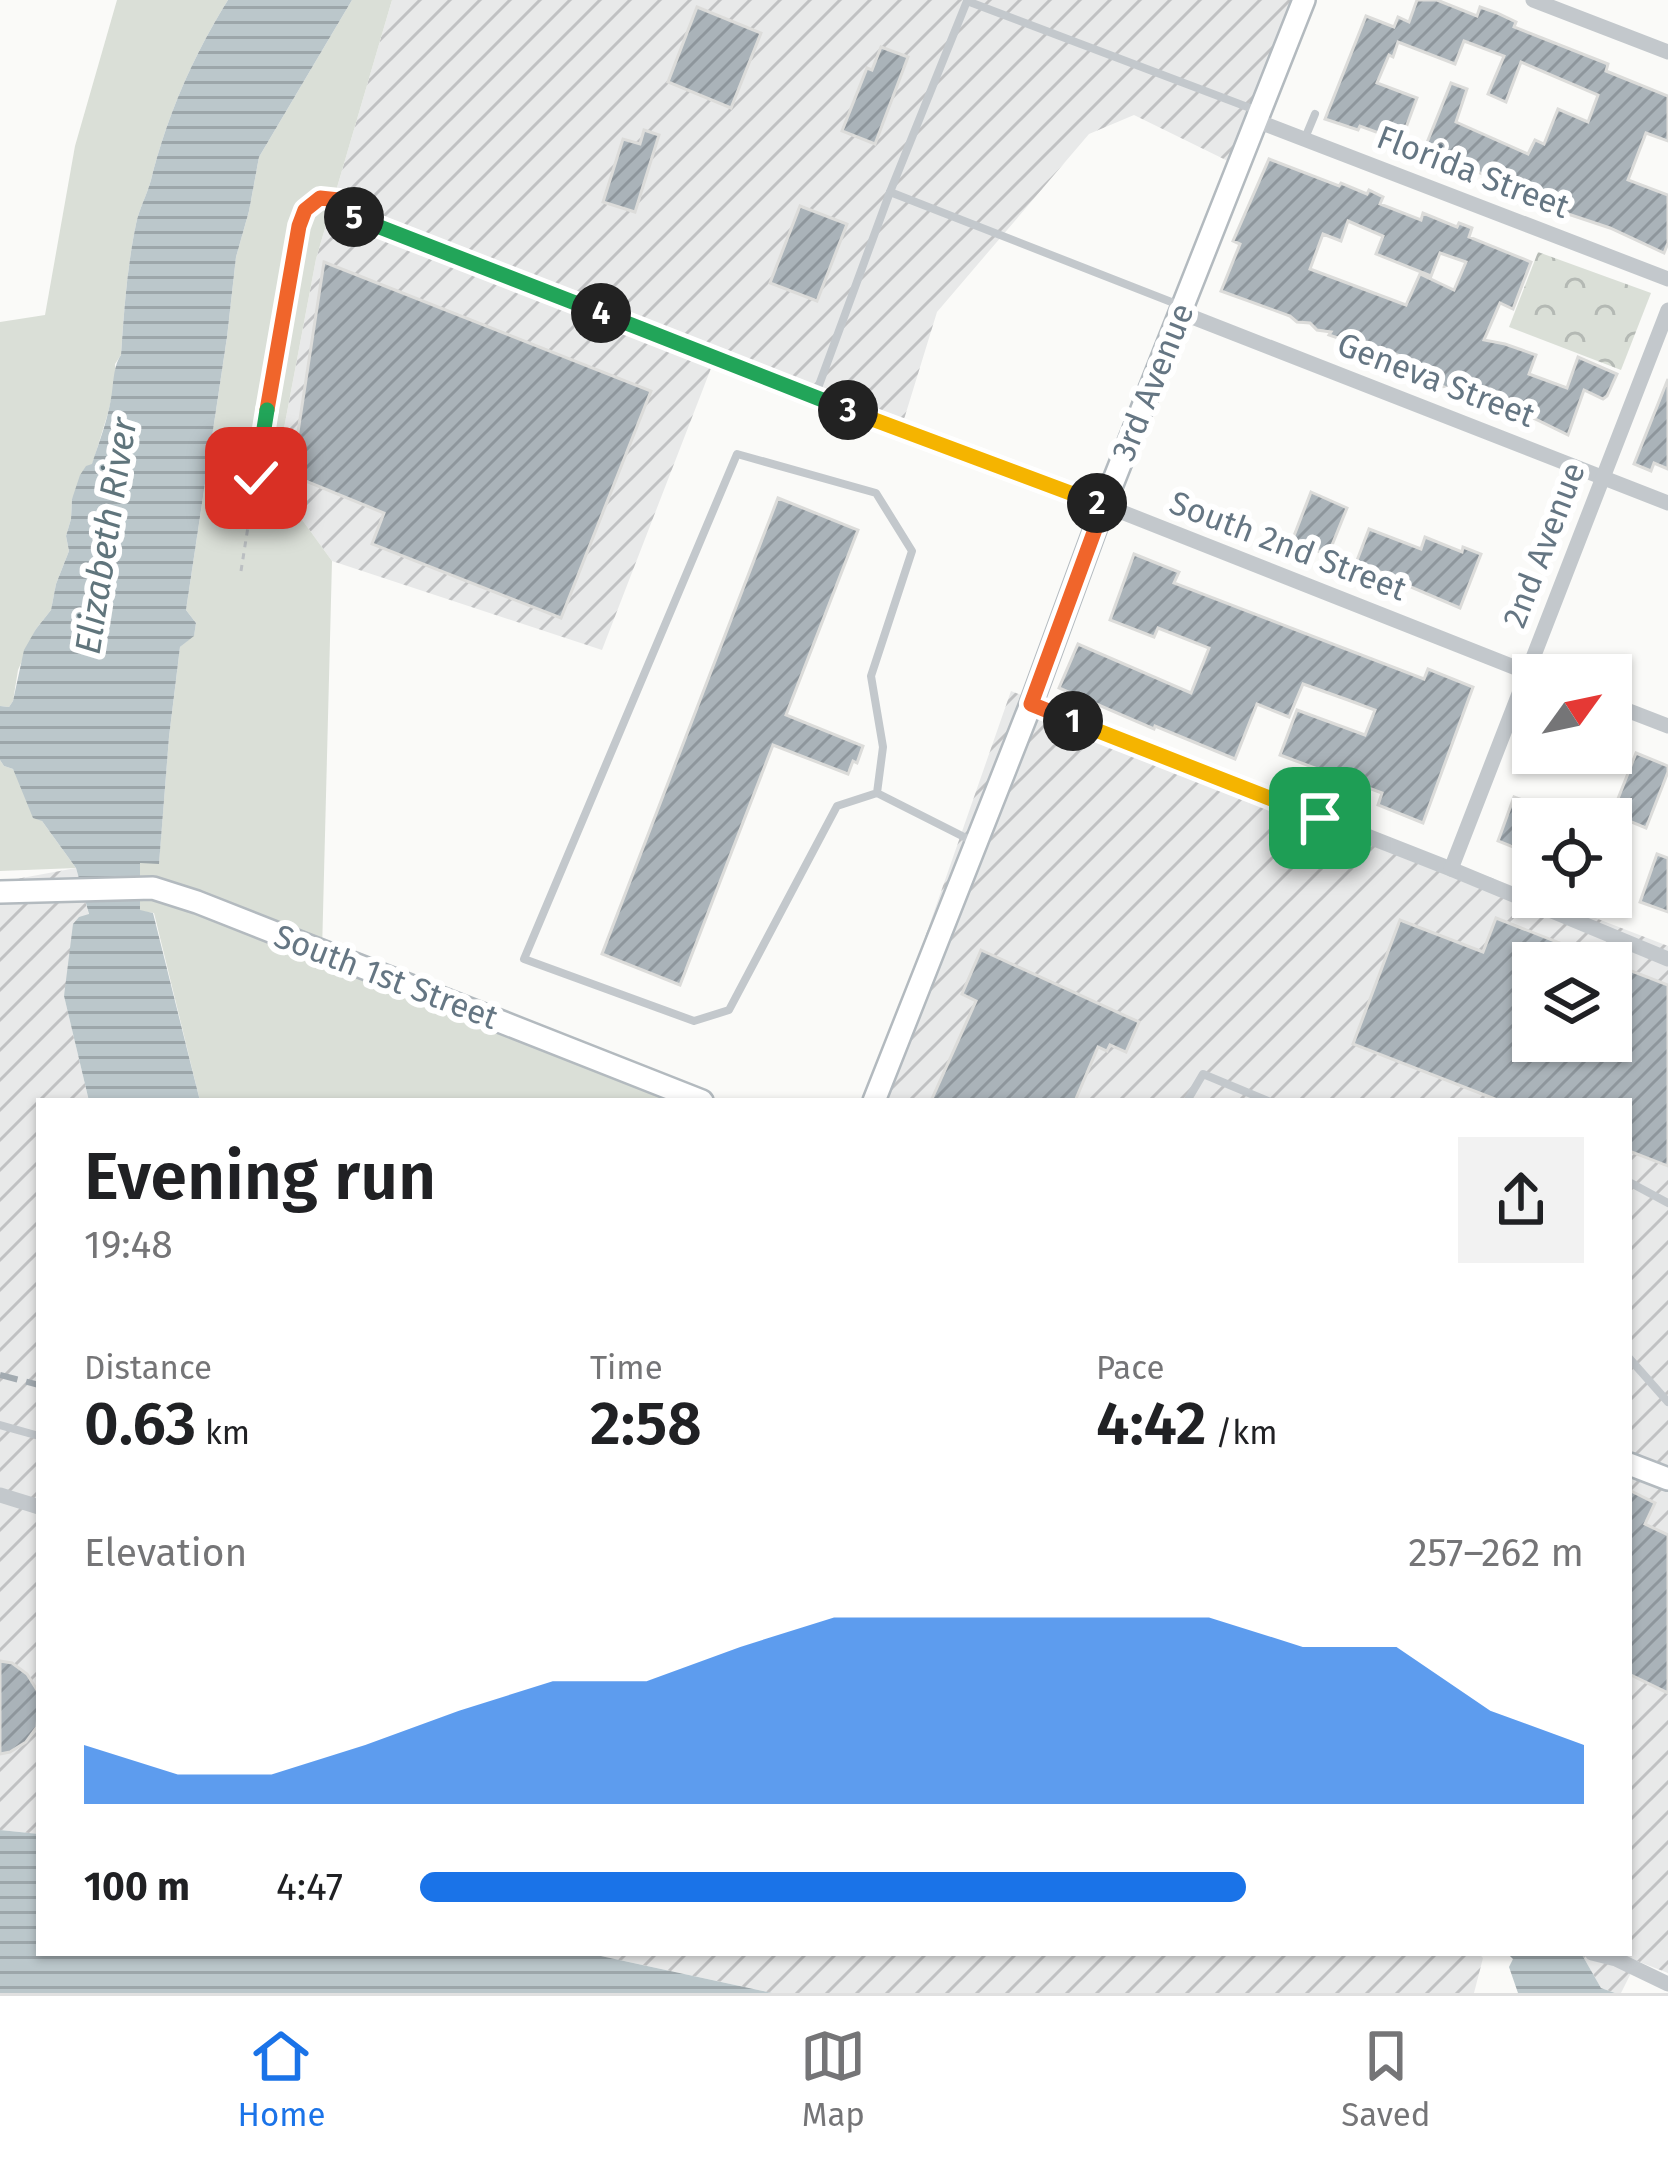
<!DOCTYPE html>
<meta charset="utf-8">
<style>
body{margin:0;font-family:"Fira Sans",sans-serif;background:#f2f2f2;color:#202124;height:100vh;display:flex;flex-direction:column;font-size:45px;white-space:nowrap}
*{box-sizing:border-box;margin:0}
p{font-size:39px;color:#757577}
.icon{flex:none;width:66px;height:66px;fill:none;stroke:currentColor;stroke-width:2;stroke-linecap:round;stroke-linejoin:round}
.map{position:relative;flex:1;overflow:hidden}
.sheet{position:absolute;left:36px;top:1098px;width:1596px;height:858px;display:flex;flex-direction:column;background:#fff;border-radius:0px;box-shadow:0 3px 9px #0004}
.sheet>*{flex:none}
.needle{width:78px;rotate:57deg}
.fabs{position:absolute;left:1512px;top:654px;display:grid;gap:24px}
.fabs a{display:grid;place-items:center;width:120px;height:120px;border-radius:0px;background:#fff;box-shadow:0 3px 9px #0004;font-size:60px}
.pin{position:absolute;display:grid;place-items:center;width:102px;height:102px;color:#fff;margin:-51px;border-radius:24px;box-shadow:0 6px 18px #0006}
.km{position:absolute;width:60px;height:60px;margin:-30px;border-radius:50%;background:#222;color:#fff;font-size:33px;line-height:60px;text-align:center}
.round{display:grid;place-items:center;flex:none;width:126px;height:126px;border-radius:0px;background:#f2f2f2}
.head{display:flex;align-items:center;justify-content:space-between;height:204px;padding:0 48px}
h1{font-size:66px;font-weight:600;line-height:90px}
.figures{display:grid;grid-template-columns:repeat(3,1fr);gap:18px;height:204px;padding:12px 48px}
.figures div{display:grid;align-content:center}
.figures b{font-size:60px;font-weight:600}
.figures small{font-size:33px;font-weight:400}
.figures p{font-size:33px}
.chart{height:336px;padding:24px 48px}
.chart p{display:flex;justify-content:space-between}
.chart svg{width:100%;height:216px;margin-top:12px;fill:#1a73e8;opacity:.7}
ul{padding:0 48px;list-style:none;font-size:39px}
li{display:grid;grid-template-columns:192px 144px 1fr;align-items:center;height:90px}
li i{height:30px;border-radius:15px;background:#1a73e8}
.menu{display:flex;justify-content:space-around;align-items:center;height:168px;border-top:3px solid #e0e0e0;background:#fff;font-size:33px;color:#757577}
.menu a{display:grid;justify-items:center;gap:6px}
.menu .current{color:#1a73e8}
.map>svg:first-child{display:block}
.industrial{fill:url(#industrial-furrows);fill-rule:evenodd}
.grass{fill:#dadfd7}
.park{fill:url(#park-crowns)}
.water{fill:url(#water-rules)}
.building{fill:url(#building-hatch);stroke:#dcdcda;stroke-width:3;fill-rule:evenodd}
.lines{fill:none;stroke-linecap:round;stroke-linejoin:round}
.secondary-casing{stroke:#b3babf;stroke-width:26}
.path{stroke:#bbbfc2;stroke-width:3;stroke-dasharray:6 6;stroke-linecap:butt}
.lane{stroke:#c3c8cc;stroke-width:8}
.street{stroke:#c3c8cc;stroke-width:15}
.secondary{stroke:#fff;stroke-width:21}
.rail{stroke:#a2aab0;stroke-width:6;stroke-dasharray:18 9;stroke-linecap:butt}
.split-1-casing{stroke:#fff;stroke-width:24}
.split-2-casing{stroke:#fff;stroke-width:24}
.split-3-casing{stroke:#fff;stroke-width:24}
.split-4-casing{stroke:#fff;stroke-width:24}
.split-5-casing{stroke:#fff;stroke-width:24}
.split-6-casing{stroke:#fff;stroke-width:24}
.split-7-casing{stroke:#fff;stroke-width:24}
.split-1{stroke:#f5b400;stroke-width:15}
.split-2{stroke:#f0652b;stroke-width:15}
.split-3{stroke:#f5b400;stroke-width:15}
.split-4{stroke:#22a559;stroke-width:15}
.split-5{stroke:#22a559;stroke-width:15}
.split-6{stroke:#f0652b;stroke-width:15}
.split-7{stroke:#22a559;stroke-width:15}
.labels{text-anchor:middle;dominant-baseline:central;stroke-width:12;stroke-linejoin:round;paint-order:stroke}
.street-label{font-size:33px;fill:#657683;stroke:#fff}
.water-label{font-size:36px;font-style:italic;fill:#60757c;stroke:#fff}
</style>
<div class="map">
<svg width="1668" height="1993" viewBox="0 0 1668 1993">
<defs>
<pattern id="industrial-furrows" width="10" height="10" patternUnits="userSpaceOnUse" patternTransform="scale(3)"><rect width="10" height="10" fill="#e8e9e9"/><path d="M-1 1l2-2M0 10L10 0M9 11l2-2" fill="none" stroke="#c0c1c2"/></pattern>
<pattern id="park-crowns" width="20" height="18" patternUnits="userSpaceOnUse" patternTransform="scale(3)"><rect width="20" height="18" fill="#dadfd7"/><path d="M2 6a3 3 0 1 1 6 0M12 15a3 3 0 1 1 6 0" fill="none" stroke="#b4b9b4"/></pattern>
<pattern id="water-rules" width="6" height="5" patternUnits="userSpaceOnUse" patternTransform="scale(3)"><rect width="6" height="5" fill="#bbc7cb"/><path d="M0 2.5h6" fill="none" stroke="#9ca6aa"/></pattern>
<pattern id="building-hatch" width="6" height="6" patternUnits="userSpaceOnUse" patternTransform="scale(3)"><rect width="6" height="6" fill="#aab3b9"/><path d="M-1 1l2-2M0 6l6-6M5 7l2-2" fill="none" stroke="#8e969c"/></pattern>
</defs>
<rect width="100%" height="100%" fill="#fafaf8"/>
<g class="industrial">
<path d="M392,0h910l-66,165 -102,-50 -45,19 -152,178 -36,117 -186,-71 -113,292 -270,-89 -58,-80 42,-222z"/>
<path d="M1011,691l522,203v3h8l127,49v1027l-31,-12 -16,32h-6l-14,-5 -20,-35h48v-852h-761zM1533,963h78v78h-78z"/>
<path d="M76,868l13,47 -25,81 25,105h-50v733l-39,-4v-948z"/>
<path d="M587,1953h891l5,5 -9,35h-702z"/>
</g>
<g class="grass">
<path d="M117,0h111c-35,56 -61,116 -77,180 -4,15 -12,29 -15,44 -9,43 -12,87 -15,131l-6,9 1,15 -8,34 -16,52 -20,34 -1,20 -5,17 3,15 -13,33 -5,26 -15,19 -18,41 -5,31 -4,6 -9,-1v-384l45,-7 30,-169z"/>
<path d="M352,0h40l-76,259 -42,222 58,80 -10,391 369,149h-491l-46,-188 -14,-2v-49l19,1 10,-126 11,-90 14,-12 2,-12 -10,-13 41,-273 9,-80 13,-46 10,-54z"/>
<path d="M0,760l4,6 9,3 29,52 34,47 -76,3z"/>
</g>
<path class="park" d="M1538,252l113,41 -30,77 -112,-43z"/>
<g class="water">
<path d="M228,0h124l-93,157 -10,54 -13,46 -9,80 -41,273 10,13 -2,13 -14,11 -11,90 -10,127 -19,-1v47l13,3 47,188h-111l-25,-105 9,-72 6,-7 10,-3 -13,-46 -34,-47 -9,-3 -20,-49 -9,-3 -4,-6v-54l9,1 4,-6 11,-51 12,-21 15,-19 5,-26 13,-33 -3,-15 5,-17 1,-20 8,-24 6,-9 6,-2c6,-19 14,-39 18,-60 4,-16 2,-36 11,-49 3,-44 6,-88 15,-131 3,-15 11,-29 15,-44 16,-64 42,-124 77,-180z"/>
<path d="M0,1830l39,4v119h548l185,40h-772z"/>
<path d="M1507,1953h74l20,35 14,5h-97l-9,-26 4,-8z"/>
</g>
<g class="building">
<path d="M1417,0h20l40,16 3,-9 17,6 19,9 -2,5 94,37 -2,7 62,25v45l-22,-8 -18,47 40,15v48l-4,10 -54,-25 -60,-20 1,-3 -38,-14 2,-4 -57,-23 -2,3 -32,-17 27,-67 16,6 -11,33 72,32 7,-14 9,4 14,-35 30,13 10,-27 -77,-33 -15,40 -18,-8 16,-38 -40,-15 -9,23 -57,-22 -5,15 -4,-2 -12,28 40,15 -16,43 -41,-15 -2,4 -33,-11 41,-103 28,11 4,-10 11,5z"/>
<path d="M697,7l64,26 -30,75 -63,-26z"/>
<path d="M881,47l27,10 -33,87 -33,-13 25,-63 5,2z"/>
<path d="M644,130l15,5 -24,77 -32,-10 20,-63 17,5z"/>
<path d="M1269,159l70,27 2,-3 26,11 2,-4 14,7 -3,7 41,16 2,-7 34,14 2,-4 13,5 -3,9 62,25 -18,47 -13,-6 -16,37 21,4 31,11 -7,19 38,14 11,-31 39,17 -10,22 -4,3 -19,-9 -16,45 -39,-19 -2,7 -13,-6 4,-10 -58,-26 -4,11 -16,-7 2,-7 -12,-4 1,-4 -23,-11 -45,-17 -3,6 -14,-4 1,-3 -18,-6 2,-3 -14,-2 -7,-7 -13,-1 -7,-6 -69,-25 19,-47 -7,-3zM1348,221l35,15 -7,18 55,22 9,-23 26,9 -12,28 -34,-16 -14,31 -96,-36 13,-35 18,7z"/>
<path d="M800,206l47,18 -30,77 -47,-18z"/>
<path d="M324,262l327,129 -90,227 -189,-74 12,-31 -86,-35 -2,-33z"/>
<path d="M1668,379v90l-14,-6 -3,8 -17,-7z"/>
<path d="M1311,492l36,16 -19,47 -36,-14z"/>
<path d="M778,498l80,32 -72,185 77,31 -6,17 -4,-2 -5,13 -75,-29 -93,240 -78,-31z"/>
<path d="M1369,529l52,20 4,-12 37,15 1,-5 18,7 -21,54 -54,-23 1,-3 -51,-19z"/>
<path d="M1134,554l45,18 -5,11 250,96 4,-10 45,18 -50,136 -45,-18 4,-12 -102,-38 17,-45 68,25 10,-25 -27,-10 -45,-16 -14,33 -32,-13 -22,55 -80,-33 -1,3 -95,-41 19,-44 113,49 18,-45 -51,-20 -4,9 -44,-17z"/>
<path d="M1636,753l32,13v6l-22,56 -34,-14z"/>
<path d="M1514,797l25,9 -6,13v36l-35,-14z"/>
<path d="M1657,854l11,4v54l-28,-10z"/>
<path d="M1496,918l112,44 -75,1v78h78v-78l57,22v181l-39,-15v-50h-129l-147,-57 47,-124 83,32z"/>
<path d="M981,950l158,72 -13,30 -16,-7 -3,6 -9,-4 -23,54h-144l45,-100 -14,-7z"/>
<path d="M1629,1490l26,13 -10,21 23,11v158l-39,-19z"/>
<path d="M0,1661l12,2 15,11 10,16 2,8 -2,29 -11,15 -16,10 -10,2z"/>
</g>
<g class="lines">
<defs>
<g id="secondary">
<path d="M0,892l153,-4 44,14 505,199"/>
<path d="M874,1101l157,-397 73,-199 200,-505"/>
<path d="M1629,1464l39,15"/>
</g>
</defs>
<use href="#secondary" class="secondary-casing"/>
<path class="path" d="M241,571l41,-260 17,-85 7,-16 14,-12 16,2"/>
<g class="lane">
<path d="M1305,138l10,-24"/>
<path d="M890,192l289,113"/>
<path d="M815,396l75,-204 77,-191 291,110"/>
<path d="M877,793l-40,13 -108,204 -35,11 -170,-62 213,-505 139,39 36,58 -41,125 12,71 -6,46 97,49"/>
<path d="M1187,1101l16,-27 65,27"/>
<path d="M1629,1182l39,21"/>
<path d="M1629,1358l39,44"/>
<path d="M0,1425l39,11"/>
</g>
<g class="street">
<path d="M1533,0l135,52"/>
<path d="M1257,121l411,158"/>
<path d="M348,214l466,184 290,107 430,170"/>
<path d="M1182,313l486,190"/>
<path d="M1031,704l420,165 217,90"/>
<path d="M1611,704l57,22"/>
<path d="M1451,869l217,-559"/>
<path d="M0,1495l39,12"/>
<path d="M1592,1953l24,6 52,25"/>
</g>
<use href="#secondary" class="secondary"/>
<path class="rail" d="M0,1375l39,10"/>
</g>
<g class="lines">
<defs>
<path id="split-1" d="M1073,721l247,97"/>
<path id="split-2" d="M1073,721l-42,-17 73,-199 -7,-2"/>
<path id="split-3" d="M848,410l249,93"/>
<path id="split-4" d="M601,313l247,97"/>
<path id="split-5" d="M354,217l247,96"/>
<path id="split-6" d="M267,410l32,-184 6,-16 15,-12 19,2 9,14 6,3"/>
<path id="split-7" d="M256,478l11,-68"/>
</defs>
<use href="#split-1" class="split-1-casing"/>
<use href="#split-2" class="split-2-casing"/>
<use href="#split-3" class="split-3-casing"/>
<use href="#split-4" class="split-4-casing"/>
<use href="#split-5" class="split-5-casing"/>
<use href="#split-6" class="split-6-casing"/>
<use href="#split-7" class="split-7-casing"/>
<use href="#split-1" class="split-1"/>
<use href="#split-2" class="split-2"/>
<use href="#split-3" class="split-3"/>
<use href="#split-4" class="split-4"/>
<use href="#split-5" class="split-5"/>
<use href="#split-6" class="split-6"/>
<use href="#split-7" class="split-7"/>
</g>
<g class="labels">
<g class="street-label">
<text transform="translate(1473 172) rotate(21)">Florida Street</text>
<text transform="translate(1436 380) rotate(21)">Geneva Street</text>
<text transform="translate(1153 382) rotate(-68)">3rd Avenue</text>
<text transform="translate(1544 545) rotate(-69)">2nd Avenue</text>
<text transform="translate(1288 546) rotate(21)">South 2nd Street</text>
<text transform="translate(386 977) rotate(21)">South 1st Street</text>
</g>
<g class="water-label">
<text transform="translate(106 536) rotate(-81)">Elizabeth River</text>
</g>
</g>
</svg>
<div class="fabs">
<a><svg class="needle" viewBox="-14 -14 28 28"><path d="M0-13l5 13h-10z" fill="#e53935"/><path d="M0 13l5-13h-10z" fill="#757577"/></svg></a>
<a><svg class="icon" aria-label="locate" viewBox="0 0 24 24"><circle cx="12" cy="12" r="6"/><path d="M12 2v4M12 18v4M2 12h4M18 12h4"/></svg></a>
<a><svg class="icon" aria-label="layers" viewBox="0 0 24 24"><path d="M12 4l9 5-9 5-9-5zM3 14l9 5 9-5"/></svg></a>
</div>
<div class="pin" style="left:1320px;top:818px;background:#1e9e55"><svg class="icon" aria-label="arrive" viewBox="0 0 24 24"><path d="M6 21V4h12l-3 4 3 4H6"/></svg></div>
<div class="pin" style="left:256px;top:478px;background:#d93025"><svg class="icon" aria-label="check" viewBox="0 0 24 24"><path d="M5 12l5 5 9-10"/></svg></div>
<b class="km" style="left:1073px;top:721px">1</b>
<b class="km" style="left:1097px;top:503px">2</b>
<b class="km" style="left:848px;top:410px">3</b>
<b class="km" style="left:601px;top:313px">4</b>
<b class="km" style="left:354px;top:217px">5</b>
<section class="sheet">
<div class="head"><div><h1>Evening run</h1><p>19:48</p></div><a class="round"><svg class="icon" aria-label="share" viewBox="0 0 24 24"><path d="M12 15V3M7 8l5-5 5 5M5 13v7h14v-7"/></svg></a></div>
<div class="figures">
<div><p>Distance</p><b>0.63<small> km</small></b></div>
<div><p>Time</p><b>2:58</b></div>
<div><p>Pace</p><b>4:42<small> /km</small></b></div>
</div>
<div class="chart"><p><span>Elevation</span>257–262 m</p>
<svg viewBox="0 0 160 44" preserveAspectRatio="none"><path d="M0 44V32L10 38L20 38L30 32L40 25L50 19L60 19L70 12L80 6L90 6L100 6L110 6L120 6L130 12L140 12L150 25L160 32V44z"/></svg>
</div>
<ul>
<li><b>100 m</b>4:47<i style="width:71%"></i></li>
</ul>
</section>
</div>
<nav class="menu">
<a class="current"><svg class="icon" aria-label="home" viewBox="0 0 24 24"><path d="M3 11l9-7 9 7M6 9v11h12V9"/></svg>Home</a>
<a><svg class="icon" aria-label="map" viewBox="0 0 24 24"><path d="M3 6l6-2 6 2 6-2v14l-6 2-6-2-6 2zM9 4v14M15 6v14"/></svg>Map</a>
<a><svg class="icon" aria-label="saved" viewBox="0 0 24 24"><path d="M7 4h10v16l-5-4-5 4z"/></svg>Saved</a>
</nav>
